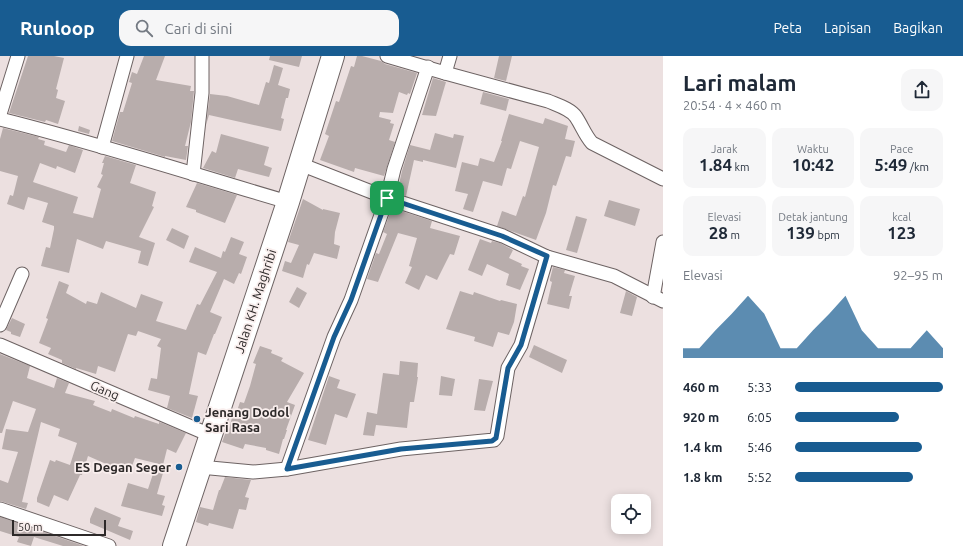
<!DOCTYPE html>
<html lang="id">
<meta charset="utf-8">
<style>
body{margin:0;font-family:Ubuntu,sans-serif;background:#f6f6f7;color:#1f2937;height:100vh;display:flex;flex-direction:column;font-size:15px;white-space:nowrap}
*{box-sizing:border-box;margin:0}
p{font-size:13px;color:#747a83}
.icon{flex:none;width:22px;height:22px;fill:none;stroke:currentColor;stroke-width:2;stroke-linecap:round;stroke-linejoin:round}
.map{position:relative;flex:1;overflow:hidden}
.panel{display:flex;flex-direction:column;background:#fff;width:300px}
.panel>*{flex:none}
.fabs{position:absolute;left:611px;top:438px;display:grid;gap:8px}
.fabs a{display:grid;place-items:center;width:40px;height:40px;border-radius:8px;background:#fff;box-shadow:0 2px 10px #0003;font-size:20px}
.scale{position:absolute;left:12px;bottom:10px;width:94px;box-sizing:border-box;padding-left:4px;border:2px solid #2d2929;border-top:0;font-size:11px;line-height:14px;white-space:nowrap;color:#2d2929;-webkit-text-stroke:3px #f9eeed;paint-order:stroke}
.pin{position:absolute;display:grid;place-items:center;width:34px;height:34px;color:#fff;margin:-17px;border-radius:8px;box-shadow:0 2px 6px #0006}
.round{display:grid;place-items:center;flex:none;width:42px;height:42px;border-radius:12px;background:#f6f6f7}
.headline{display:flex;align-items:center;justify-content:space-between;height:68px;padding:0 20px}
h1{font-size:22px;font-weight:600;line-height:30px}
.stats{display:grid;grid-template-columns:repeat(3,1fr);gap:6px;height:68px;padding:4px 20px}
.stats div{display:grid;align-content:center;border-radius:10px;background:#f6f6f7;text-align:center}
.stats b{font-size:17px;font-weight:600}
.stats small{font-size:11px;font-weight:400}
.stats p{font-size:11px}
.chart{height:112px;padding:8px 20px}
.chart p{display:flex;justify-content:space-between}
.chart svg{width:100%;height:72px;margin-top:4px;fill:#185c91;opacity:.7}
ul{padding:0 20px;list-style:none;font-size:13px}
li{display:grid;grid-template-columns:64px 48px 1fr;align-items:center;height:30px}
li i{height:10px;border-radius:5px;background:#185c91}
header{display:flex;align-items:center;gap:24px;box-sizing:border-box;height:56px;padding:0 20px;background:#185c91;color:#fff}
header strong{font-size:19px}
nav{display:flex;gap:22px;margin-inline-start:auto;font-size:14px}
.search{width:280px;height:36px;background:#f6f6f7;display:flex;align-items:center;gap:10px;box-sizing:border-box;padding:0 14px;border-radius:12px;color:#747a83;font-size:15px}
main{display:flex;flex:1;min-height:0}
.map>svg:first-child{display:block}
.building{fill:#b8adac}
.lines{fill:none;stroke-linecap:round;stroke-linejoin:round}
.street-casing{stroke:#6d6363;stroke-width:15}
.highway-casing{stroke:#6d6363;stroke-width:24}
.street{stroke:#fff;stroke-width:13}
.highway{stroke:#fff;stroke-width:22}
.route-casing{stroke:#fff;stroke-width:8}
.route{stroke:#185c91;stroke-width:5}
.poi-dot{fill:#185c91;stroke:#f9eeed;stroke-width:1.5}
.labels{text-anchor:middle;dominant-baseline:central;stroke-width:3.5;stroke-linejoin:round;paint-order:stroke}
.street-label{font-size:13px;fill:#2d2929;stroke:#f9eeed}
.poi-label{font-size:13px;font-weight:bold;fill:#2d2929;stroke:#f9eeed;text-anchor:start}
</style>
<header>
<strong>Runloop</strong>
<div class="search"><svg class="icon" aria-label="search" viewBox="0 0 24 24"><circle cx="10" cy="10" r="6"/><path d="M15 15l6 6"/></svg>Cari di sini</div>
<nav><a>Peta</a><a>Lapisan</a><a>Bagikan</a></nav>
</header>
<main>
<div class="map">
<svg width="663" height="490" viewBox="0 0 663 490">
<rect width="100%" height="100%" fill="#ece0e0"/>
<g class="building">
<path d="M28,0h26l10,2 -8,31 2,1 -2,8 9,3 -7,23 -12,-4 -1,2 -36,-9z"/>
<path d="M144,0h21l-9,24 35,6 -1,5h4l-3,31 -6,24h3l-2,14 -21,-4v1l-53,-16 8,-29h3l9,-29 -3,-1 3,-10 5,2z"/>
<path d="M270,0h32l-3,11 -30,-7z"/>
<path d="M357,0h5l19,5 4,3 32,9 -7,21 -2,-1 -1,2 -8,-3 -6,21 -13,-1 -1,5 12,3 -1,3 4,1 -5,16 6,2 -11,34 -29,-8 -1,4 -34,-12 9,-24 -4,-2 11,-33 3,1 12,-36 3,1z"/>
<path d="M499,0h13l-6,25 -12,-3z"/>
<path d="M274,9l9,3 -5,17 12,4 -2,9h-2l-5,20 3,1 -3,12 -72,-16 -3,10 4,-31 17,2 32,9 7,-23 3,1z"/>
<path d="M433,22l13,4 -10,34 -14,-1z"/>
<path d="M483,36l26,7 -3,12 -26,-7z"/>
<path d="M509,58l34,10 2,-6 23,8 -3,13 10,2 -4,16 -5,-1 -10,30 -3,-1 -7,28 -10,27 -39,-14 5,-15 14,5 7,-20 2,1 14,-50 -19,-6 -9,28 -4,-1 -5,18 -19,-5 -10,31 -10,-3 5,-15 -13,-3 7,-29 16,4 2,-8 14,4 8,-21h-1z"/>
<path d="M79,70l11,4 -1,4 -11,-3z"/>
<path d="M3,72l36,9 -1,2 7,2 -1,4 22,7 3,-7 14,5 -8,23 -18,-7 -1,3 -16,-6 -7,19 45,15 -5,16 20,5 8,-29 -4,-2 6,-12 -2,-1 3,-11h-2l3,-7 31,9 -6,18 26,9 -4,14 2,1 -15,30 16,6 -7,23 -10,-3 3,-12 -35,-10 -3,8 -26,-10 -8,34 -28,-7 5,-19 4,1 4,-19v-3l-12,-4 6,-19 -20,-6 -4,13 -17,-6 3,-9 3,1 5,-20 -18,-5v-32z"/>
<path d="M435,77l18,5 1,-4 10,2 -8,32 -33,-8v2l-9,-2 -8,36 -9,-3 5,-22 8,-26 20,5z"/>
<path d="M221,78l48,13 -5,18 8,3 -3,9 -31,-8 -3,9 -32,-10 9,-17 4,2z"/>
<path d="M197,127l40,12 -12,28 -29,-11v-2l-10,-3z"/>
<path d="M303,143l20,11v-1l17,4 -5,19 -1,12 6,2 -3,13 -23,-6 -5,12 -2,-1 -4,14 -21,-7 3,-10 6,2 8,-18 -11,-3z"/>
<path d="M609,144l31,9 -5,17 -31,-10z"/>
<path d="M392,152l40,13 -2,7 30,8 -6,19 -4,-1 -13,26 -11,-5 -7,15 -14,-7 7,-16 -3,-1 8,-28 -19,-5 -20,49 -11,-3 9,-26 3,1 8,-20 -4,-2z"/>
<path d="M576,160l11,3 -10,34 -11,-3z"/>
<path d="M172,172l17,8 -5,13 -18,-9z"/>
<path d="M231,181l13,5 -5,12 8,3 -6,17 -2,-1 -5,11 -10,-5 -14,33 12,5 -7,17h-1l-8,21 -8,-3 -9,42 9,2 -6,22 -25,-10 3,-12 -22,-6 3,-12 6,1 4,-31 -4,-2 4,-7 -23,-8 -2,5 -8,-2 -13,38 -17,-6 -2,8 -20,-6v1l-14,-6v-3l-14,-6 3,-6 -12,-5 9,-24 -2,-1 13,-37 10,4 -3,8 20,11 1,-3 10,3 4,-12 35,16 5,-14 22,8 -7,19 30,9 11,-26 3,1 17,-33 -28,-10 6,-15 26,11 2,-7 2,1z"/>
<path d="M480,183l11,4 1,-2 8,2 13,7 -4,8 13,6 -1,2 8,3 -9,21 -14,-5 3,-11 -22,-10 -5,12 -14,-6z"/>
<path d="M553,211l12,3 -1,3 11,3 -6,20h3l-3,13 -22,-5 5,-22 -2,-1v-2z"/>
<path d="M297,231l10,6 -8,15 -10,-6z"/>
<path d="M460,235l13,4 1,-3 26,9 1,-1 16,4 -3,18 -5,13 -11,-3 -5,15 -19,-6 1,-4 -29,-8z"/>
<path d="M626,235l11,6 -5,19 -12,-3z"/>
<path d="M12,262l13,6 -5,13 -9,-3v-2l-5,-2z"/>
<path d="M534,289l33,15 -5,13 -33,-16z"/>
<path d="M260,290l12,4 -1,3 12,5 -2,3 23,12 -17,29 8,3 -9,25h1l-3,9h-1l-4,15 -13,-4v-2l-21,-4 -2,5 -21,-7 5,-13 2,1 4,-17 3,1 4,-12 4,1 6,-17 6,-22 -3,-1z"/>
<path d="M0,298l30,12 -3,12 27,10 3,-10 12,5 -4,10 30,8 -2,4 18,7 1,-3 22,9 1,-2 24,8v-2l3,1 24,10 -10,20 -9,-4 -4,16 -28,-7 -6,16 -41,-18 -6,19h-2l-12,26 -14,-6 -5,12 -12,-5v-4l13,-38 5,2 1,-2 14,5 7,-22 -19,-7 2,-7 -19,-7 -19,80 6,1 -2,6 -26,-8v-21l8,3 10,-31 -16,-3 4,-20 22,3 8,-23 -23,-8 -11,32h-2z"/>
<path d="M400,305l18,2 -1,14h1l-4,25h-4l-3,26 -31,-3 -2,11 -11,-1 4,-23 10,2 6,-41 16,2z"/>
<path d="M329,320l11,4 -3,8 19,6 -9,24 -12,-4 -9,31 -18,-5z"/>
<path d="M441,320l14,3 -3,17 -13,-1z"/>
<path d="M479,323l14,2 -8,30 -11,-1z"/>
<path d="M154,415l9,2 -6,21 8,2 -3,9 3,1 -3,10 -41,-10 7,-23 20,6z"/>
<path d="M225,421l26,3 -6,17 4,1 -3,12 -7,-1 -6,20 -24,-6 -1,3 -12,-4 4,-15 13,3 6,-20h1z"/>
<path d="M95,451l26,11 -3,8 15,5 -3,9 -40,-17v-4z"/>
<path d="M0,461l84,29h-21l-29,-9 -3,9 -14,-4 2,-5 -19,-6z"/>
</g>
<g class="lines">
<defs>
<g id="street">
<path d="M387,0l58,17 5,-17"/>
<path d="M445,17l103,28c9,4 23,8 28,16 6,9 9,18 16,26l71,36"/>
<path d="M0,58l18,-58"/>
<path d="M0,63c97,24 192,55 288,83"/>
<path d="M102,91l25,-91"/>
<path d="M300,108l87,34 116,38 44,21 67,19 49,25"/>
<path d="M193,118l9,-81v-37"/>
<path d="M653,241l10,-55"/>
<path d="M0,269l22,-51"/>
<path d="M0,289l210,90"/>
<path d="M200,411l53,5 34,-3 114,-20 93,-9 3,-4 11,-68 13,-23 26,-88"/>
<path d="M287,413l47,-132 17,-37 36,-102 7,-29 34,-102"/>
<path d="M0,453l109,37"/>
</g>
<path id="highway" d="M174,490l114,-344 45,-146"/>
</defs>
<use href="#street" class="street-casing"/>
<use href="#highway" class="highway-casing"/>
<use href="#street" class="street"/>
<use href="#highway" class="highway"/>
</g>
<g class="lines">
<defs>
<path id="route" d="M387,142l115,38 45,20 -26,89 -13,23 -12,70 -4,3 -91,8 -114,20 47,-132 17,-37z"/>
</defs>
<use href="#route" class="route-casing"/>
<use href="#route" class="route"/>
</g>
<g class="poi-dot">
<circle cx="197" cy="363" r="4"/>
<circle cx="179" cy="411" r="4"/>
</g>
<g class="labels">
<g class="street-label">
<text transform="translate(255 245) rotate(-72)">Jalan KH. Maghribi</text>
<text transform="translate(105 334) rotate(23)">Gang</text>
</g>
<g class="poi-label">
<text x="205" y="356">Jenang Dodol<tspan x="205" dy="15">Sari Rasa</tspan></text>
<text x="171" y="411" text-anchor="end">ES Degan Seger</text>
</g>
</g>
</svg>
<div class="fabs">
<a><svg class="icon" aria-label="locate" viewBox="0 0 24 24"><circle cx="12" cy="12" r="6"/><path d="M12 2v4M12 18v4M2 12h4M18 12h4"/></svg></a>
</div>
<div class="scale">50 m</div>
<div class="pin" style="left:387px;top:142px;background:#1e9e55"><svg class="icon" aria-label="arrive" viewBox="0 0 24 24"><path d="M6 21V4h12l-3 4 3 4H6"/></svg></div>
</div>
<section class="panel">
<div class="headline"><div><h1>Lari malam</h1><p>20:54 · 4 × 460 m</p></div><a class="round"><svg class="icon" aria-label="share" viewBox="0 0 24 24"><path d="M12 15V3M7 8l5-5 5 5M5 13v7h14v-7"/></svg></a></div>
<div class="stats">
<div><p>Jarak</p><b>1.84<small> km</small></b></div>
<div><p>Waktu</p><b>10:42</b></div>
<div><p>Pace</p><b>5:49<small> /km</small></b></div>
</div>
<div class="stats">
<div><p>Elevasi</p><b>28<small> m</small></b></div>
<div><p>Detak jantung</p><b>139<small> bpm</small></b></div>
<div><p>kcal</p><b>123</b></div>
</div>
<div class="chart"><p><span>Elevasi</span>92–95 m</p>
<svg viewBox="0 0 160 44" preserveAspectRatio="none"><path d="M0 44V38L10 38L20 27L30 17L40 6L50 17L60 38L70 38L80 27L90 17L100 6L110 27L120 38L130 38L140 38L150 27L160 38V44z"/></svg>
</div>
<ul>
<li><b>460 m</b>5:33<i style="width:100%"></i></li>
<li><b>920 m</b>6:05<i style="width:70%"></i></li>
<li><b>1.4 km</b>5:46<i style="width:86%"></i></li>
<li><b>1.8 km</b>5:52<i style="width:80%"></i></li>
</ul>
</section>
</main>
